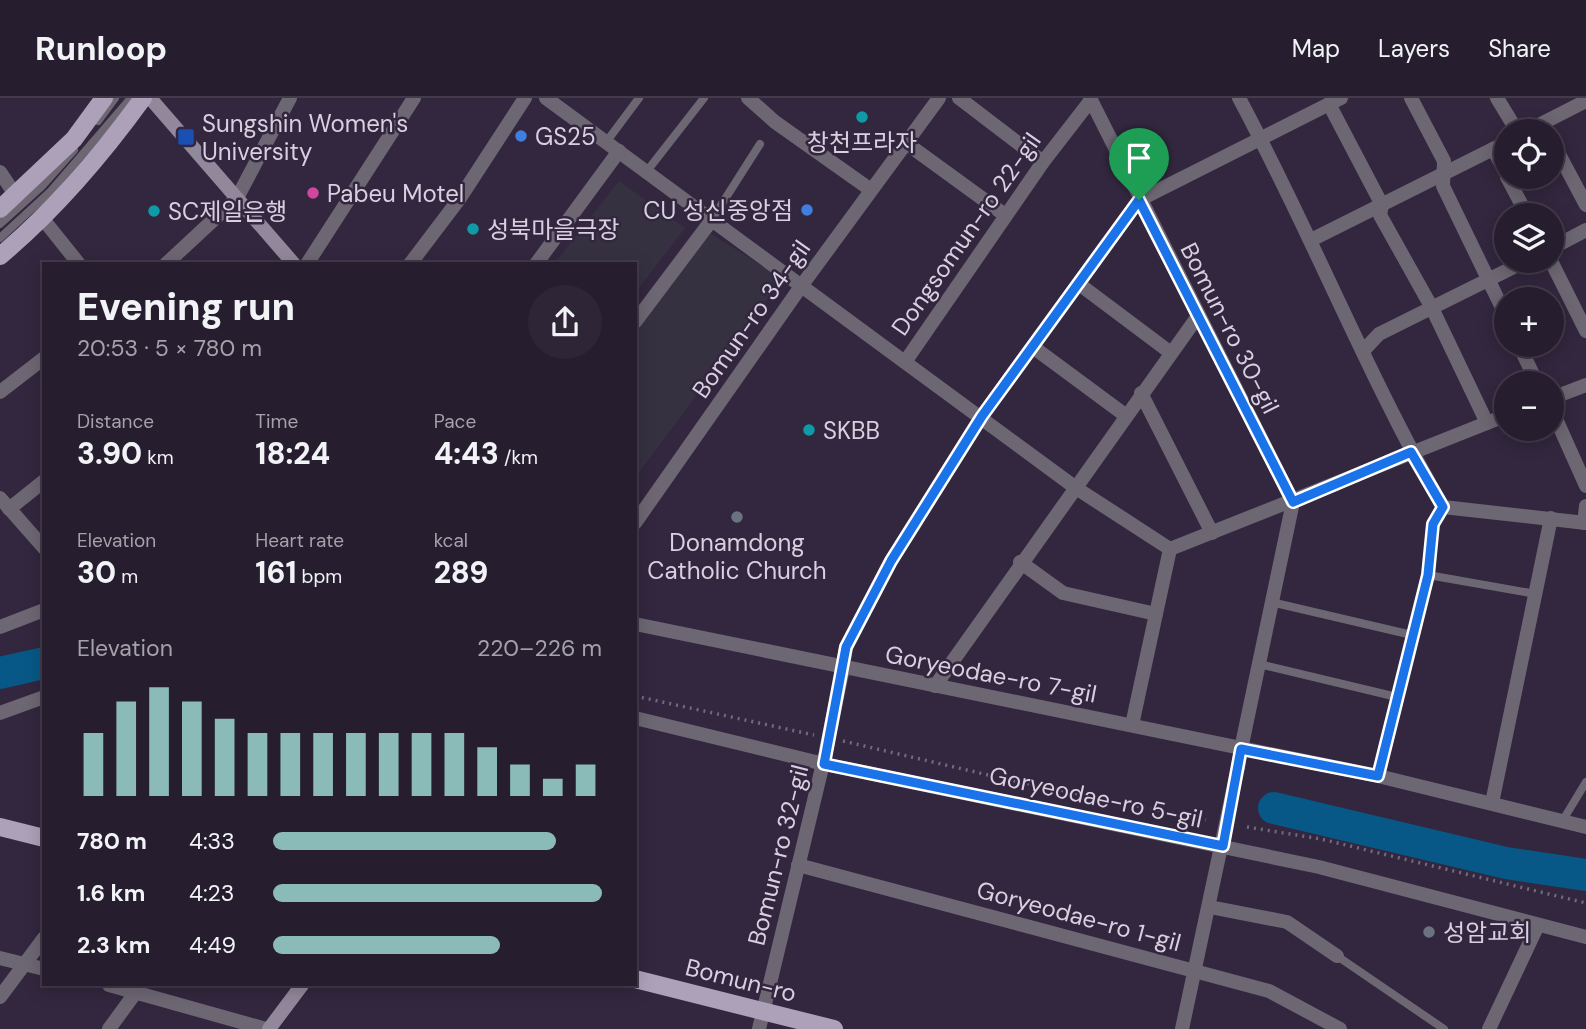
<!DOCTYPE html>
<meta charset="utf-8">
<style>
body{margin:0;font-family:"DM Sans","Noto Sans KR",sans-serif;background:#2e2636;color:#f1f3f6;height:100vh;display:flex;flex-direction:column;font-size:26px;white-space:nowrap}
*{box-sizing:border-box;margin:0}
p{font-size:23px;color:#a4a2aa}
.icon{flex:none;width:38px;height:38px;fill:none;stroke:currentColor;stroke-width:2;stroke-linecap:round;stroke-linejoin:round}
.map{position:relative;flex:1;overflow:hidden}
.panel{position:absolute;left:42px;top:164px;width:595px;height:724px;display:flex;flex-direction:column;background:#261d2e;border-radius:0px;box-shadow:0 4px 18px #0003,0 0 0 2px #423b4a}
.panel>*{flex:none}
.controls{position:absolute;left:1494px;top:21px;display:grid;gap:14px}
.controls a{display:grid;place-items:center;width:70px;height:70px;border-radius:50%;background:#261d2e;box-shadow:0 4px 18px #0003,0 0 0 2px #423b4a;font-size:35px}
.pin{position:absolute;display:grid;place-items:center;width:60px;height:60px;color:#fff;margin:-72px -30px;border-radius:50% 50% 50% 0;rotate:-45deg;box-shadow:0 0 7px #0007}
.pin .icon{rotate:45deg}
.round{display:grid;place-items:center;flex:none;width:74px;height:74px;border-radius:37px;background:#2e2636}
.summary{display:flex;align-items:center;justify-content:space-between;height:119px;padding:0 35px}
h1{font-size:38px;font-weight:800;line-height:52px}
.figures{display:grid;grid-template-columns:repeat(3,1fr);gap:10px;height:119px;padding:7px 35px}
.figures div{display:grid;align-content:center}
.figures b{font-size:30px;font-weight:800}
.figures small{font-size:19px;font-weight:400}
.figures p{font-size:19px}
.chart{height:196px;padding:14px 35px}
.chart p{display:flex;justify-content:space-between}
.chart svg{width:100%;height:126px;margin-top:7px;stroke:#8bbbb9;stroke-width:6}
ul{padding:0 35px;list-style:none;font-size:23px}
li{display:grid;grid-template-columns:112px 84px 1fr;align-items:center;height:52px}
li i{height:18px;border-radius:9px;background:#8bbbb9}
header{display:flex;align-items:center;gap:42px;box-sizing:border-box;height:98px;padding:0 35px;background:#261d2e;border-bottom:2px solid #423b4a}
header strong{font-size:33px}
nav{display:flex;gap:38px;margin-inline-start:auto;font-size:24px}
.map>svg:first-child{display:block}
.commercial{fill:#363141}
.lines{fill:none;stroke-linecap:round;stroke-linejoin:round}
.river{stroke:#085887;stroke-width:32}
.path{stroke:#736a7e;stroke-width:3.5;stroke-dasharray:2 5;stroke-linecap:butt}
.lane{stroke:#6d6773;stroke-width:8}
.street{stroke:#6d6773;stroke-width:14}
.secondary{stroke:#91889b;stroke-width:14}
.primary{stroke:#ada1b9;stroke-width:18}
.street-bridge{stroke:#6d6773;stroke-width:14}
.route-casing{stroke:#fff;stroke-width:14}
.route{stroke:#1a73e8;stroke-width:9}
.culture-dot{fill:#0f9aa8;stroke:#32273e;stroke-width:2.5}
.shop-dot{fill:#3f7fe0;stroke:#32273e;stroke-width:2.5}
.transit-dot{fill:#1a4fb4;stroke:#32273e;stroke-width:2.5}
.hotel-dot{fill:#d1479c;stroke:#32273e;stroke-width:2.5}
.worship-dot{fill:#6b7280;stroke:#32273e;stroke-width:2.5}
.labels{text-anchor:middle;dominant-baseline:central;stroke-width:5;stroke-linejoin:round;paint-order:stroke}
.poi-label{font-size:24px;fill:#d8d0e0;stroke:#32273e;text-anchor:start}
.street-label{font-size:24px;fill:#d8d0e0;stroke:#32273e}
</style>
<header>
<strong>Runloop</strong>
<nav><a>Map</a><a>Layers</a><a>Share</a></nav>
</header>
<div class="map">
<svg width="1586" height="931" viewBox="0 0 1586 931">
<rect width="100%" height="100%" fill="#32273e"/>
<g class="commercial">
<path d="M619,83l66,47 -50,65v-29h-81z"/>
<path d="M705,132l78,49 -148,199v-151z"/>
</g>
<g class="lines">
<g class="river">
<path d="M0,575l44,-10"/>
<path d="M1274,710l232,55 80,12"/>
</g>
<g class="path">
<path d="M635,598l179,39"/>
<path d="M843,643l158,37 205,42"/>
<path d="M1247,729l74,12 265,64"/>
</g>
<g class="lane">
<path d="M98,23l17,-23"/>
<path d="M607,43l32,-43"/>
<path d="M647,73l57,-73"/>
<path d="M711,123l49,-77"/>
<path d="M0,126l42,-38 32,-36"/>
<path d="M0,140l50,-46 81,-94"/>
<path d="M1428,477l108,19"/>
<path d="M1271,504l141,33"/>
<path d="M1259,566l138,33"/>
<path d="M1378,678l50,-201 5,-51 10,-17"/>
<path d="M1563,722l23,-38"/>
<path d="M1337,858l107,73"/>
</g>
<g class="street">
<path d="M546,0l530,390 94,61"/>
<path d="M748,0l27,24 96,68"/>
<path d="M959,0l84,64"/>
<path d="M1090,0l203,404 -52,247"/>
<path d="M1239,0c72,134 128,277 204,409l143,16"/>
<path d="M1411,0l33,63 -1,25 64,132"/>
<path d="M1497,0l20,33"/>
<path d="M1329,6l53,101 -2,10 52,93 55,115"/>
<path d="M1527,33l59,-30"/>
<path d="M1552,43l34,64"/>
<path d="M906,45l99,72"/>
<path d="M1493,51l14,26"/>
<path d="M0,74l16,24"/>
<path d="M1507,79l20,38"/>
<path d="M43,121l36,45"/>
<path d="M1311,142l196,-98"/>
<path d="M1552,150l34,-18"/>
<path d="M1551,163l35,70"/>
<path d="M166,166l71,-66 53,-100"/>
<path d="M307,166l107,-166"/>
<path d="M410,166l50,-66 65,-100"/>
<path d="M536,166l83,-113"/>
<path d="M1079,186l92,69"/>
<path d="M635,224l76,-101"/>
<path d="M1519,247l18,38"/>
<path d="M1033,249l92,68"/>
<path d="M1364,252l15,-16 147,-73"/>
<path d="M905,264l138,-200 48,-62"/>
<path d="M0,294l44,-34"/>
<path d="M1141,295l71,140"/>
<path d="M1552,300l34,-13"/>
<path d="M1552,312l34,76"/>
<path d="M0,400l44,50"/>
<path d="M9,411l35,-28"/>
<path d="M635,425l167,-238 137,-187"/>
<path d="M1584,425l2,-17"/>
<path d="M1170,451l337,-134"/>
<path d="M1020,464l43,31 93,21"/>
<path d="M635,526l743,152 208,51"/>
<path d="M0,529l44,-17"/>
<path d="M842,575l4,-26 45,-86 91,-145 157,-216 202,-102"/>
<path d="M935,588l263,-370"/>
<path d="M0,615l44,-16"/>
<path d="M635,620l189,46 495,103 267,70"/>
<path d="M1132,627l38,-176"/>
<path d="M1492,705l59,-285"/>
<path d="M798,767l471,126 71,38"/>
<path d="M1210,809l77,15 50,34"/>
<path d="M0,860l44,11"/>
<path d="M109,887l157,44"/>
<path d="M0,899l44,-59"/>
<path d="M109,931l27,-37"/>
<path d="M759,931l66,-274"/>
<path d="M1182,931l56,-262"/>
<path d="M1489,931l49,-104"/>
</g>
<g class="secondary">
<path d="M150,0l144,166"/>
<path d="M1238,669l3,-18"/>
<path d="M269,931l33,-44"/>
</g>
<g class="primary">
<path d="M0,111l74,-70 30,-41"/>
<path d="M0,158c55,-46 101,-100 143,-158"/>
<path d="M0,729l44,11"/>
<path d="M635,881l199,50"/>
</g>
<path class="street-bridge" d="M826,652l16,-77"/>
</g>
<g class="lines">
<defs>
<path id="route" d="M1139,102l154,302 118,-50 32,55 -10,17 -5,51 -50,201 -137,-27 -18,97 -399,-82 22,-117 45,-86 91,-145z"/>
</defs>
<use href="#route" class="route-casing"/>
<use href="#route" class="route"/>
</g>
<g class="culture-dot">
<circle cx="862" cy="19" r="7"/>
<circle cx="154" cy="113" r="7"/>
<circle cx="473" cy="131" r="7"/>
<circle cx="809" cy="332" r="7"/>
</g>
<g class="shop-dot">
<circle cx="521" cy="38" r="7"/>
<circle cx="807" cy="112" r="7"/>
</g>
<rect class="transit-dot" x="177" y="30" width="18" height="18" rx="3.5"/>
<circle class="hotel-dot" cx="313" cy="95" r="7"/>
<g class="worship-dot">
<circle cx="737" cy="419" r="7"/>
<circle cx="1429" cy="834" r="7"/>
</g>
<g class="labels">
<g class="poi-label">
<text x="202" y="25">Sungshin Women's<tspan x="202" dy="28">University</tspan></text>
<text x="535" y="38">GS25</text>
<text x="862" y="44" text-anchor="middle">창천프라자</text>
<text x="327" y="95">Pabeu Motel</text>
<text x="793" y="112" text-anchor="end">CU 성신중앙점</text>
<text x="168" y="113">SC제일은행</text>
<text x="487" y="131">성북마을극장</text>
<text x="823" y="332">SKBB</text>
<text x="737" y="444" text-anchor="middle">Donamdong<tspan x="737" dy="28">Catholic Church</tspan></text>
<text x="1443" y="834">성암교회</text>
</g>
<g class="street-label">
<text transform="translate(966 136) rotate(-55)">Dongsomun-ro 22-gil</text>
<text transform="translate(751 221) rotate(-55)">Bomun-ro 34-gil</text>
<text transform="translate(1230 230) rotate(63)">Bomun-ro 30-gil</text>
<text transform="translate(991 576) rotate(11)">Goryeodae-ro 7-gil</text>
<text transform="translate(1096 699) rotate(12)">Goryeodae-ro 5-gil</text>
<text transform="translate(778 757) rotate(-76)">Bomun-ro 32-gil</text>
<text transform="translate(1079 818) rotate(15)">Goryeodae-ro 1-gil</text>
<text transform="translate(741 882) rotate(14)">Bomun-ro</text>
</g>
</g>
</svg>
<div class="controls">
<a><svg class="icon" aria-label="locate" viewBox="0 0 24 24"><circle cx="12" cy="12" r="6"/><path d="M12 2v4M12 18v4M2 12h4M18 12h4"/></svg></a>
<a><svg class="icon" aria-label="layers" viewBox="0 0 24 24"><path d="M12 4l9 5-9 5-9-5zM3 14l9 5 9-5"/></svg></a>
<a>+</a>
<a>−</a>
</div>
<div class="pin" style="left:1139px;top:102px;background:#1e9e55"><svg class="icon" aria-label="arrive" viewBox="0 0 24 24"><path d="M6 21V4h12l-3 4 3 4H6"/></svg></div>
<section class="panel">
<div class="summary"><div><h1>Evening run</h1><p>20:53 · 5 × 780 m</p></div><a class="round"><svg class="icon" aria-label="share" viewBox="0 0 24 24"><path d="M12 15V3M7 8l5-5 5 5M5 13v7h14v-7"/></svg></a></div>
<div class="figures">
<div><p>Distance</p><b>3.90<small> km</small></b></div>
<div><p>Time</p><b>18:24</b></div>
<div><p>Pace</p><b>4:43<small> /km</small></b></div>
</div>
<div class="figures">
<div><p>Elevation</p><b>30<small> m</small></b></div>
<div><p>Heart rate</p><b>161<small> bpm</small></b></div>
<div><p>kcal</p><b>289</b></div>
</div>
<div class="chart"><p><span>Elevation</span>220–226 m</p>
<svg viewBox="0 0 160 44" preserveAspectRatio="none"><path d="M5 44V22M15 44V11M25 44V6M35 44V11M45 44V17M55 44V22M65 44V22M75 44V22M85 44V22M95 44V22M105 44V22M115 44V22M125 44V27M135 44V33M145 44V38M155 44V33"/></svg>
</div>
<ul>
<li><b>780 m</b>4:33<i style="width:86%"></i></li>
<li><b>1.6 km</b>4:23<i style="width:100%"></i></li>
<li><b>2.3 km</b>4:49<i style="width:69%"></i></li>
</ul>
</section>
</div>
